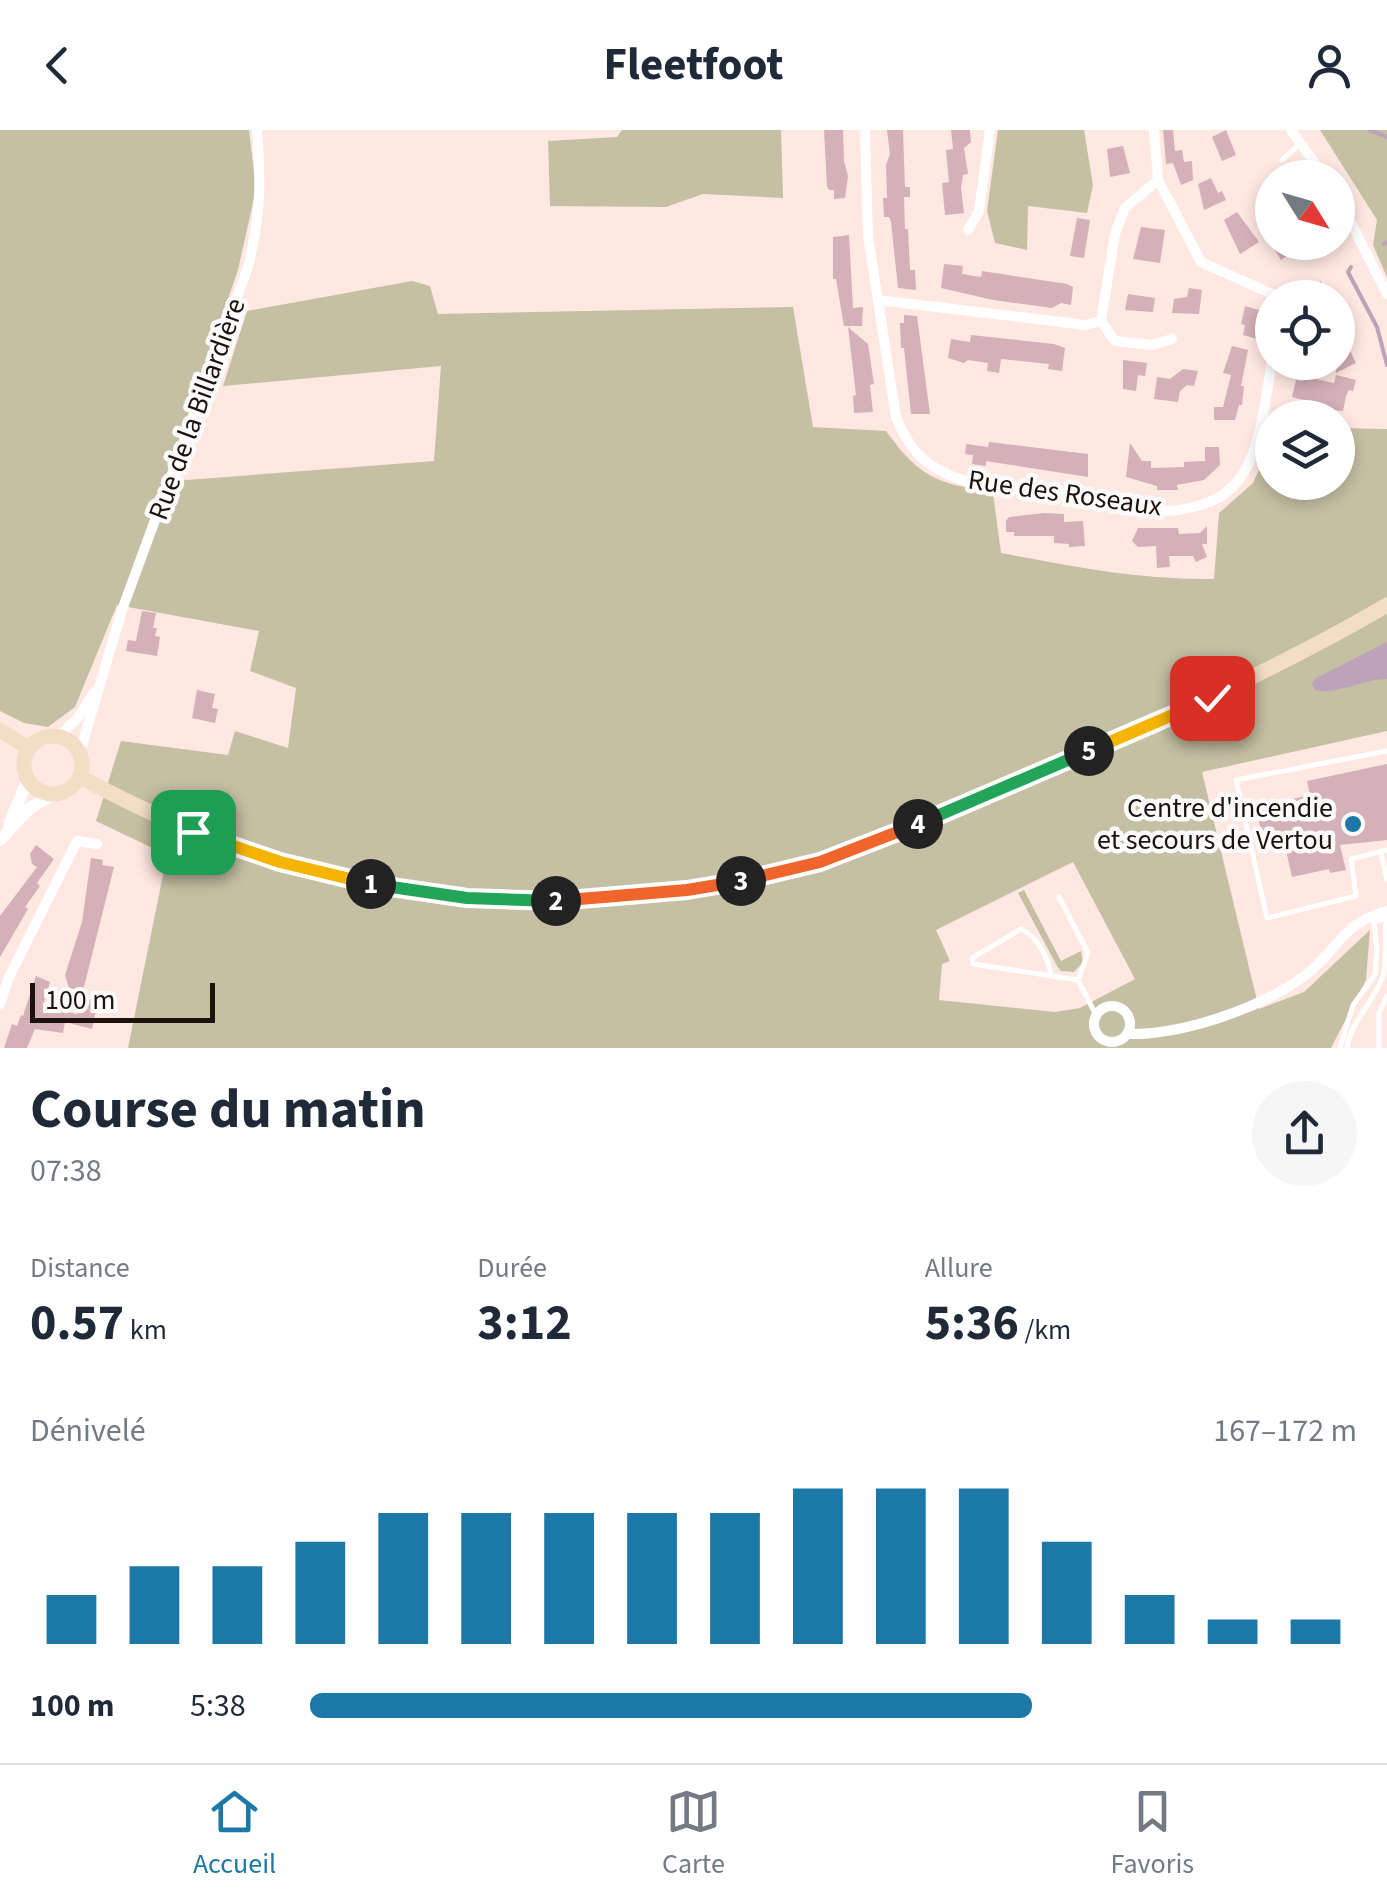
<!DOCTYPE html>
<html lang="fr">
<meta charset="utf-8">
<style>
body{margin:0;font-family:"Source Sans 3",sans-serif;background:#f6f6f7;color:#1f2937;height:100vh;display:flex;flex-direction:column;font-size:38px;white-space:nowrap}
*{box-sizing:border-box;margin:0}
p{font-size:32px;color:#747a83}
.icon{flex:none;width:55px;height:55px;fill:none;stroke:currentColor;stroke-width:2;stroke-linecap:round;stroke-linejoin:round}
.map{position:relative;height:918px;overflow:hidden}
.side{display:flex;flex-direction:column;background:#fff;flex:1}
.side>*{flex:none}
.needle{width:65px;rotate:127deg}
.fabs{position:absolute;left:1255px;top:30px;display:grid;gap:20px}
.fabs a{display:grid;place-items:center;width:100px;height:100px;border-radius:50%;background:#fff;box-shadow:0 5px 15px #0003;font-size:50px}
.scale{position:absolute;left:30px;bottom:25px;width:185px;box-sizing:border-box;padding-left:10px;border:5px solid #1d110e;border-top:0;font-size:28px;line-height:35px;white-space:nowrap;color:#1d110e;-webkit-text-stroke:8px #fbfbfb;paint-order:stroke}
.pin{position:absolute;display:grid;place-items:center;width:85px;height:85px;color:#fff;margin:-42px;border-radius:20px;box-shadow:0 5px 15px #0006}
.km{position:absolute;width:50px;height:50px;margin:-25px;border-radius:50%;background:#222;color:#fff;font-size:28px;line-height:50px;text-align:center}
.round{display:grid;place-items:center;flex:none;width:105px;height:105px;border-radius:52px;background:#f6f6f7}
.headline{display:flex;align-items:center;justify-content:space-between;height:170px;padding:0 30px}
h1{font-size:55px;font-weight:700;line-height:75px}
.metrics{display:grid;grid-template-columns:repeat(3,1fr);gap:15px;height:170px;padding:10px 30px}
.metrics div{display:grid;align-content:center}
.metrics b{font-size:50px;font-weight:700}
.metrics small{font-size:28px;font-weight:400}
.metrics p{font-size:28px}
.chart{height:280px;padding:20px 30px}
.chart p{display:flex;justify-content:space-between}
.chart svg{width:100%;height:180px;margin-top:10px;stroke:#1c78a6;stroke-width:6}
ul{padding:0 30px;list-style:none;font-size:32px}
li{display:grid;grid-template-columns:160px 120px 1fr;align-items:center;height:75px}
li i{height:25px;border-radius:12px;background:#1c78a6}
header{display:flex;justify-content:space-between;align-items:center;height:130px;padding:0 30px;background:#fff;font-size:45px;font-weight:700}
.dock{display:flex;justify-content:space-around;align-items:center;height:140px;border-top:2px solid #e0e1e3;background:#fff;font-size:28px;color:#747a83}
.dock a{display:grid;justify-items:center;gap:5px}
.dock .current{color:#1c78a6}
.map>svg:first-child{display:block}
.green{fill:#c5c0a3;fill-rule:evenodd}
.water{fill:#bda2b9}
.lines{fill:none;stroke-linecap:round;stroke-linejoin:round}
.stream{stroke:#bda2b9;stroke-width:4}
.building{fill:#d4b0b9}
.service{stroke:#fff;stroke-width:5}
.minor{stroke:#fff;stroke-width:10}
.tertiary{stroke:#fff;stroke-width:12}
.secondary{stroke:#f3dec5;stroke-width:15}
.split-1-casing{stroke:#fff;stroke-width:20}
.split-2-casing{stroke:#fff;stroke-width:20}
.split-3-casing{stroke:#fff;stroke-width:20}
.split-4-casing{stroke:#fff;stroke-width:20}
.split-5-casing{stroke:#fff;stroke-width:20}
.split-6-casing{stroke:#fff;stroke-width:20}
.split-1{stroke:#f5b400;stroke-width:12}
.split-2{stroke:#22a559;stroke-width:12}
.split-3{stroke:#f0652b;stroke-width:12}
.split-4{stroke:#f0652b;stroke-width:12}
.split-5{stroke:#22a559;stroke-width:12}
.split-6{stroke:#f5b400;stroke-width:12}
.poi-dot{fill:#1c78a6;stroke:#fbfbfb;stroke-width:4}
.labels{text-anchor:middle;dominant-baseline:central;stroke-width:9;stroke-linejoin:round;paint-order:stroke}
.street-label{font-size:28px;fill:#1d110e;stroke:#fbfbfb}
.poi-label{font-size:28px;fill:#1d110e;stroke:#fbfbfb;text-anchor:end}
</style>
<header><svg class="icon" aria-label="back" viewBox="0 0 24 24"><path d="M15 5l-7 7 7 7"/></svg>Fleetfoot<svg class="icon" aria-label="person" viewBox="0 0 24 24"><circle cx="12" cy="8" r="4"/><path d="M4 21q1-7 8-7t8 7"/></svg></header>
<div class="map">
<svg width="1387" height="918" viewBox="0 0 1387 918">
<rect width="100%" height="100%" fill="#ffe8e2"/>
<g class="green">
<path d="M0,0h249l7,59 -18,81 -72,208 21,2 247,-19 7,-95 -218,20 24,-75 165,-30 18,5 8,28 355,-7 20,120 73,4c35,48 50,51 107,62l8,60c74,14 137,27 213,26l5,-66 34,-30 19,-41v40h66v-54l49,1v302l-185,41 57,237 45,-17 66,-62 -4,50 -35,68h-1203l39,-193 -71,-34 25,-80 107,14 7,-24 53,17 8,-60 -46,-17 9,-40 -142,-26 -42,102 -27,20 -24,-4 -24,-12zM1073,732l62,117 -55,29 -25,4 -116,-12 3,-36 8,-3 -14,-31z"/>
<path d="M622,0h159l2,68 -80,-4 -37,13 -116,-1 -2,-65 69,-4z"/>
<path d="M998,0h86l9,55 -6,28 -59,-7 -1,44 -32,-7 -8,-32z"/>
<path d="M1320,0h67v147l-14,-32 4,-25z"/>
<path d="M1024,760l37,71 20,-10 2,11 -9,10 -13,-1 -4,-5 -39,-73z"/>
</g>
<path class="water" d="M1387,512v37c-25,0 -48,16 -72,11l-3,-7 4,-5z"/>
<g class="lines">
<g class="stream">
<path d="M1370,0l17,7"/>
<path d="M1384,114l3,-2"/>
<path d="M1351,137l-3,5 29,55 10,38"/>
</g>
</g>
<g class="building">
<path d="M824,0h19l1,31 4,15 -3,22 -11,1v-9h-5l-2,-4z"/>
<path d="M887,0h16l2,57h5v10h-6l1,32h3l2,41h5l1,20 -18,-2 -7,-66 -2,-5h-5l-1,-19h4l-1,-33 4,-11z"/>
<path d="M951,0h19l1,12 -7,6 4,26 -5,1 -2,13 3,25 -19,2 -3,-32 7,-1 -3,-32 7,-1z"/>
<path d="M1163,0h10l2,21 7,-1 2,12 8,-1 1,19 -12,5 -8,-22 -7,1z"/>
<path d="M1226,0l10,25 -14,6 -10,-24z"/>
<path d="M1123,16l7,27 -20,4 -3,-28z"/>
<path d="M1211,48l7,15 4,-2 4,9 -22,10 -6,-26z"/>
<path d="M1237,82l22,30 -19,12 -16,-34z"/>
<path d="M1077,88l13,2 -6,38 -14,-2z"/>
<path d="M1141,97l24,3 -5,33 -27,-4z"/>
<path d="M849,105l4,73 10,-1 -1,19h-18l-8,-47h-3v-42z"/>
<path d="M1270,112h18l6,9 -13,9z"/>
<path d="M944,134l19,2 -1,8 19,3 1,-6 85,13 6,3 -2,18 -10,-2 -9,5 -59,-8 -52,-12z"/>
<path d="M1321,151l8,17h-21l-3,-8z"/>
<path d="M1189,158l13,2 -3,24 -27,-1 2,-14 13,-2z"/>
<path d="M1128,164l27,4 -2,14 -28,-2z"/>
<path d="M1245,176l14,4 3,4 -5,25 -14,-4 2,-10 -4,-1z"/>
<path d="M904,185l13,1 13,98h-19l-7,-66h-3l-1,-25h4z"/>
<path d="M1338,189l9,4 4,11 -7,4 12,25 -20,10z"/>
<path d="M848,197l20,17 6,40 -4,1 3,27 -19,1 -1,-17 3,-1z"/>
<path d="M971,205l83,9 11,4 -3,23 -14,-2 1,-5 -48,-5 -2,14 -12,-2 1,-8 -20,-3 -4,3 -16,-5 3,-19 19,3z"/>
<path d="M1232,216l16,4 -7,36h3l-2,19h-3l-4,15h-21v-13h9l8,-32 -8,-2z"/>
<path d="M1123,230l24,3 -2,13 -7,-1 -2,16 -13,-2z"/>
<path d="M1183,239l15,2 -4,15 -7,-1 -7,6 -2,11 -24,-3 3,-22 13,2z"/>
<path d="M1336,245l20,5 -3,11 -4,-1 -3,6 -3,15 -40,-3 1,-8 -12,-3 4,-17 6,1 4,-4 28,6z"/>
<path d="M989,312l99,12v23l-102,-16v5l-14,-2 1,-9 -8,-1 1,-10 22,3z"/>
<path d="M1130,313l12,18h9v7l33,-1v-5l21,-1v-14h14l1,18 -16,15 -27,5 1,5h-21v-4l-31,-9z"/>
<path d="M1044,383l20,1v8l19,-1 2,25 -16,1v-3l-15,-1v-7h-40v-4h-8v-11l3,-4z"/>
<path d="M1207,396v18h-5l5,13 -11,5 -3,-6h-24l1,11 -13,1 -1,-22 -18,1 -6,-6 6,-13h40l1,6 21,-1z"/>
<path d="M142,481l14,2 -3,15h4l-2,8 5,1 -3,19 -31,-5 2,-11 8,1z"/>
<path d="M197,560l18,4 -3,14 6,1 -3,14 -23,-5z"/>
<path d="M1387,634v76l-47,5 6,25 -16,3 -1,-4 -37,8 -7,-31 -20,4 -9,-43 54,-12 -3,-14z"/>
<path d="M36,715l18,14 -17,24 3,3 -15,21 3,2 -28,48v-41l37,-49 -5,-3 -2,-10z"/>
<path d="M91,728l12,2 -1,5 12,2 -31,124 -14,-3 -4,-13 17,-53z"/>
<path d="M36,846l14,6 -7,24 34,8 3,-17 18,4 -6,28 -27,-7 -2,11 -28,-4 -8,19h-23l8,-24 5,2 4,-11 2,1z"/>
</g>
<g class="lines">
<g class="service">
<path d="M1282,30l17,-15"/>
<path d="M1387,621l-151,29 31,138 89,-22 -5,-37 36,-9"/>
<path d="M1381,722l6,28"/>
<path d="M1059,767l29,56 -10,27"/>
<path d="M1051,846c-2,-17 -14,-40 -30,-47l-49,29 1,6 105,16 18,35"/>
<path d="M1340,918l13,-43 22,-30 2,-26 -3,-27 13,-4"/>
<path d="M1347,918c4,-29 27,-45 36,-72 4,-16 2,-39 3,-57"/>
<path d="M1379,918v-35l8,-17"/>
</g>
<g class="minor">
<path d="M865,0l3,106 28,181c10,25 23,44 49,56 36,18 82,14 121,21 32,6 65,18 98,17 18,0 43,-6 59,-16 39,-27 41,-93 49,-134"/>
<path d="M1154,0l4,50 43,82 80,36"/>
<path d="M1291,0l34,48"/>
<path d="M1338,67l49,97"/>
<path d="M968,100l11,-19 11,-81"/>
<path d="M878,170l208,25 15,-4 14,-87 10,-26 33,-28"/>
<path d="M1101,191l14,20 37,4 20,-6"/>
<path d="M59,606l19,-18 16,-26"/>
<path d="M80,622l42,-142 126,-343c13,-53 13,-83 9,-137"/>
<path d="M0,874l9,-27 68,-136 20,3"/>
<circle cx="1112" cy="894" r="18"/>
<path d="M1127,904c55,1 132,-25 176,-57 35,-25 36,-53 84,-66"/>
</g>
<g class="tertiary">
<path d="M9,695l19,-46"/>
<path d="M0,710l30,-32 24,-14"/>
</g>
<g class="secondary">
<path d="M0,600l29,19"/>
<circle cx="53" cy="635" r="29"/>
<path d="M80,647c49,26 98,50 150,69 187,69 397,71 587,17 79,-23 155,-62 231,-94 116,-50 230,-100 339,-164"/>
</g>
</g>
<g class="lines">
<defs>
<path id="split-1" d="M193,702l87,30 91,22"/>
<path id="split-2" d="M371,754l96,14 89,3"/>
<path id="split-3" d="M556,771l131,-11 54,-9"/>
<path id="split-4" d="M741,751l79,-19 98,-38"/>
<path id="split-5" d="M918,694l171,-73"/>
<path id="split-6" d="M1089,621l123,-53"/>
</defs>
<use href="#split-1" class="split-1-casing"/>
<use href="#split-2" class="split-2-casing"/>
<use href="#split-3" class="split-3-casing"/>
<use href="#split-4" class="split-4-casing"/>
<use href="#split-5" class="split-5-casing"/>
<use href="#split-6" class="split-6-casing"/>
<use href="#split-1" class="split-1"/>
<use href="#split-2" class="split-2"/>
<use href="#split-3" class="split-3"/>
<use href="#split-4" class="split-4"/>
<use href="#split-5" class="split-5"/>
<use href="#split-6" class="split-6"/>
</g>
<circle class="poi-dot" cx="1353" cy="694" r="10"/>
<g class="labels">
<g class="street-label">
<text transform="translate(197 279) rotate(-70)">Rue de la Billardière</text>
<text transform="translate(1065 363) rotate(8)">Rue des Roseaux</text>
</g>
<g class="poi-label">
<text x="1333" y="678">Centre d'incendie<tspan x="1333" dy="32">et secours de Vertou</tspan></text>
</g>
</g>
</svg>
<div class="fabs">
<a><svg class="needle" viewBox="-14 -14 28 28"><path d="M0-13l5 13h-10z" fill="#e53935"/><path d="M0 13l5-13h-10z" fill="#747a83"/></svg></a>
<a><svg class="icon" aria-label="locate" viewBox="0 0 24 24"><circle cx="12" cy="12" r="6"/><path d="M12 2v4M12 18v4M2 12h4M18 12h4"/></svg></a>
<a><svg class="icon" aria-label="layers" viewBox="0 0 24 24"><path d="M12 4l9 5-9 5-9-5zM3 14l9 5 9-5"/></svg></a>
</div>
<div class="scale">100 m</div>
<div class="pin" style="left:193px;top:702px;background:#1e9e55"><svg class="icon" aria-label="arrive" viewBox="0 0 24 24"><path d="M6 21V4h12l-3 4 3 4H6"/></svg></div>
<div class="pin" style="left:1212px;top:568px;background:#d93025"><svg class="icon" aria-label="check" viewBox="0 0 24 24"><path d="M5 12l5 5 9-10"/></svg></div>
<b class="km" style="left:371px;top:754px">1</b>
<b class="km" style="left:556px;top:771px">2</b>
<b class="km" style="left:741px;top:751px">3</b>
<b class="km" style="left:918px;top:694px">4</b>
<b class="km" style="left:1089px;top:621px">5</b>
</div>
<section class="side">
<div class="headline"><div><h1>Course du matin</h1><p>07:38</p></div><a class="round"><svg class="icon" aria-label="share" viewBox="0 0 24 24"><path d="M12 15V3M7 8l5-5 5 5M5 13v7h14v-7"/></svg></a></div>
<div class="metrics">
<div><p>Distance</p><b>0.57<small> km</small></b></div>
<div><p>Durée</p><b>3:12</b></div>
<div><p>Allure</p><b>5:36<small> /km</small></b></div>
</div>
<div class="chart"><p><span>Dénivelé</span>167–172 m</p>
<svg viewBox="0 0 160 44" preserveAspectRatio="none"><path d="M5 44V32M15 44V25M25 44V25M35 44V19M45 44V12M55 44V12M65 44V12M75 44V12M85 44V12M95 44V6M105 44V6M115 44V6M125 44V19M135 44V32M145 44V38M155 44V38"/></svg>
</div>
<ul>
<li><b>100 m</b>5:38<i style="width:69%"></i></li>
</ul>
</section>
<nav class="dock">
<a class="current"><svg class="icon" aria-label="home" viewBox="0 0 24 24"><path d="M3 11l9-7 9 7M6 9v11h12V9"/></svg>Accueil</a>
<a><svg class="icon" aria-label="map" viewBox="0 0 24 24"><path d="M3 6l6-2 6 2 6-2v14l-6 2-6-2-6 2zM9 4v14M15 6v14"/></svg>Carte</a>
<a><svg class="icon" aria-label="saved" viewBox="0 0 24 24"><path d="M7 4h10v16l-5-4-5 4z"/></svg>Favoris</a>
</nav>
